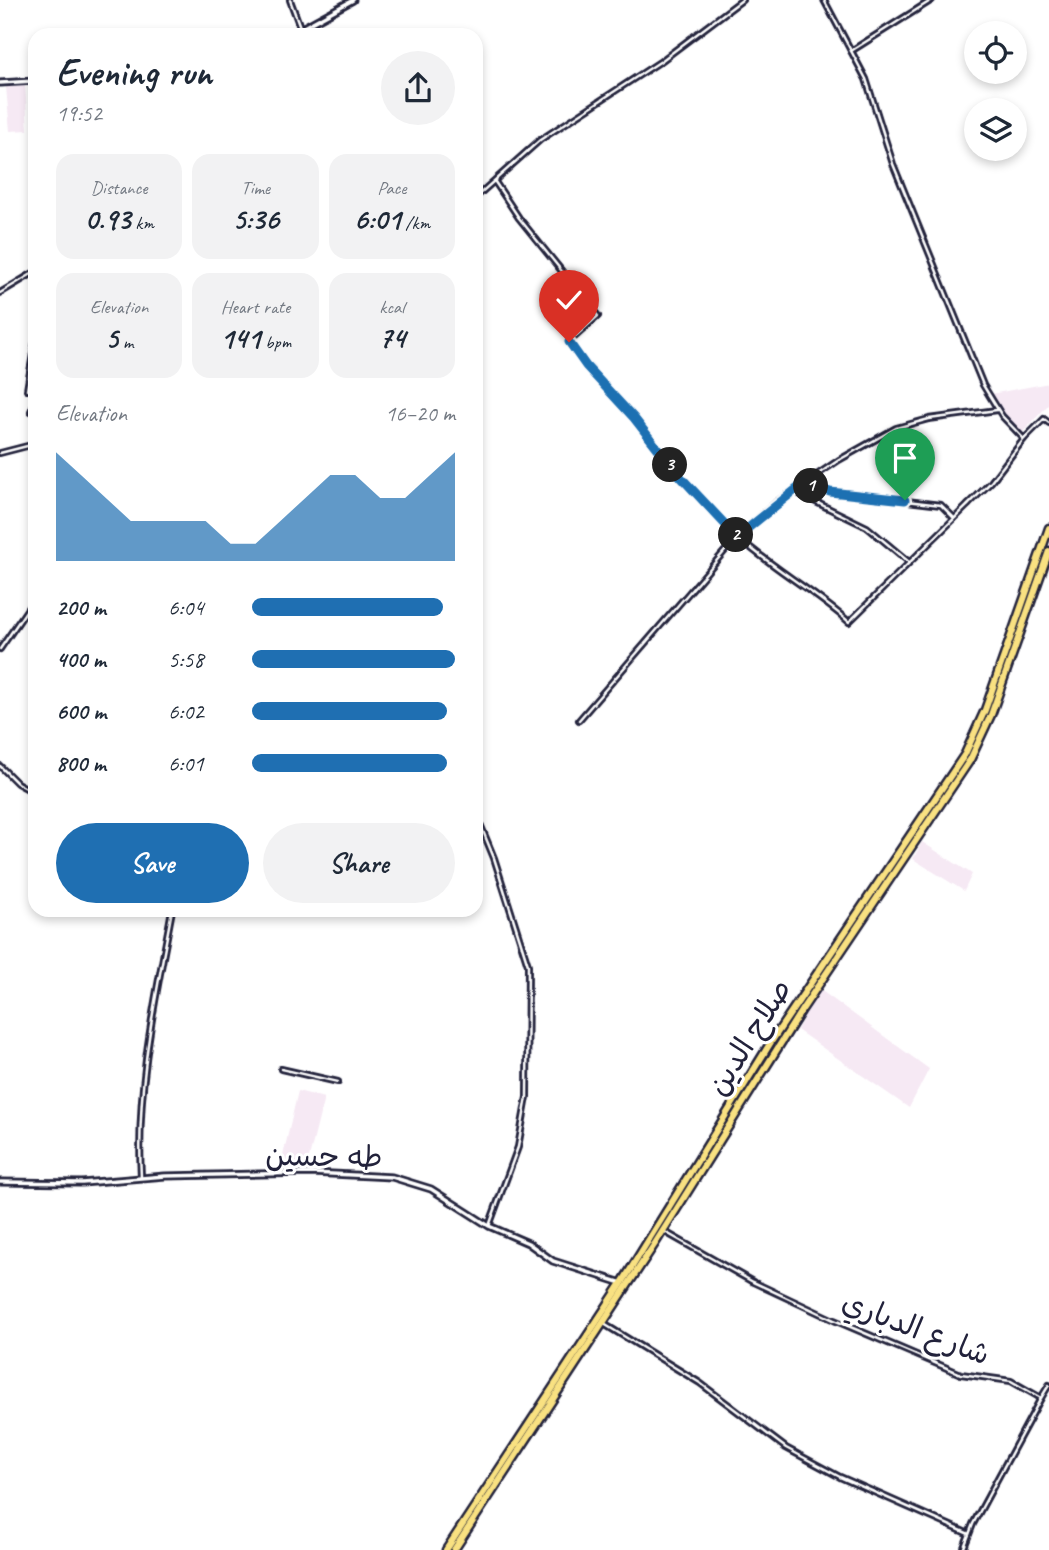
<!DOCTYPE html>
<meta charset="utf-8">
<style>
body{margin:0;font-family:Caveat,"Playpen Sans Arabic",sans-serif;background:#f2f2f3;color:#1f2937;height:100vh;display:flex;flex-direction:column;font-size:26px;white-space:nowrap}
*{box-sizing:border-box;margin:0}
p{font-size:23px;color:#747a83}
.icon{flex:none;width:38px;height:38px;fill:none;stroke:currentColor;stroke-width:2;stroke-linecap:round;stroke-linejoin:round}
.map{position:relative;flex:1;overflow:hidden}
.panel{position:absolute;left:28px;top:28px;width:455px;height:889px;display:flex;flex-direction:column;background:#fff;border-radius:21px;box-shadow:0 4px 10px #0003}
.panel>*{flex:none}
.buttons{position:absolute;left:964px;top:21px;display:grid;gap:14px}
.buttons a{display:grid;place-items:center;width:63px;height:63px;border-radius:50%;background:#fff;box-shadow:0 4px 10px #0003;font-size:35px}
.pin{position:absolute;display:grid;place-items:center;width:60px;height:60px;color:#fff;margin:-72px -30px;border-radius:50% 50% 50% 0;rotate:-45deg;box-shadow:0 0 7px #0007}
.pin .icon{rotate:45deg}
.km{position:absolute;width:35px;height:35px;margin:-18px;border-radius:50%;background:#222;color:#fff;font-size:19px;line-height:35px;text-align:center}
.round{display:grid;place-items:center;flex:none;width:74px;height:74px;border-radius:37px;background:#f2f2f3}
.summary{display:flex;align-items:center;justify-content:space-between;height:119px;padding:0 28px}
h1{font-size:38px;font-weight:700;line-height:52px}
.metrics{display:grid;grid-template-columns:repeat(3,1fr);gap:10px;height:119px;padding:7px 28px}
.metrics div{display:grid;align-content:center;border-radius:18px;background:#f2f2f3;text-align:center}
.metrics b{font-size:30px;font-weight:700}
.metrics small{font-size:19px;font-weight:400}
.metrics p{font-size:19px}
.chart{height:196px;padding:14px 28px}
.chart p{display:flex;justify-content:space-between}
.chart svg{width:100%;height:126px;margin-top:7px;fill:#1f6fb2;opacity:.7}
.action{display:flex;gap:14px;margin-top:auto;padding:14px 28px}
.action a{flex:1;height:80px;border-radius:42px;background:#1f6fb2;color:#fff;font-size:28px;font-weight:700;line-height:80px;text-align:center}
.action a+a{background:#f2f2f3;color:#1f2937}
ul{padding:0 28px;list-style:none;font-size:23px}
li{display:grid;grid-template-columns:112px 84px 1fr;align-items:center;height:52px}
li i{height:18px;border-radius:9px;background:#1f6fb2}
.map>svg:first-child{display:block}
.built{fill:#f6e9f4}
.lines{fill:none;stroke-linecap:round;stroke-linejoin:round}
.street-casing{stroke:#22223b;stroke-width:8}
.secondary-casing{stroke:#22223b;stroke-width:9}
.highway-casing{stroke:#22223b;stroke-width:11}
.street{stroke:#fff;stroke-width:2.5}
.secondary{stroke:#fff;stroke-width:3.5}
.highway{stroke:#f9e181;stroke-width:6}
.route-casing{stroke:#fff;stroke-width:14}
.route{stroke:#1f6fb2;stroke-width:9}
.labels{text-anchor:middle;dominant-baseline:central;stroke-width:6;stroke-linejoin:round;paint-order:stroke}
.street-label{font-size:30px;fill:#22223b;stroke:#fff}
</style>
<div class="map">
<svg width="1049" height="1550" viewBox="0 0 1049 1550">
<rect width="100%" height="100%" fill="#fff"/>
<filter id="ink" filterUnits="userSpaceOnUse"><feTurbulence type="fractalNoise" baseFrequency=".0143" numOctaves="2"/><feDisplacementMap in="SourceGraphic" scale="14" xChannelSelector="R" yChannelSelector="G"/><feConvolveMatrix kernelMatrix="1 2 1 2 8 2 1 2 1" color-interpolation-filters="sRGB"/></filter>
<g filter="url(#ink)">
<g class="built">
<path d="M25,86l3,44 -18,1 -4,-44z"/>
<path d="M1049,383v21l-27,29 -19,-19 -12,-20z"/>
<path d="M922,842l50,32 -8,17 -51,-32z"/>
<path d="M819,989l110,80 -20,39 -112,-78z"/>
<path d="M298,1091l26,7 -17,68 -25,-6z"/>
</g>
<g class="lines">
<defs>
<g id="street">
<path d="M290,0l13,35"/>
<path d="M824,0l42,79 27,85 90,221 19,31 22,23 20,-20 5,4"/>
<path d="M851,51l81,-51"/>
<path d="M495,182l24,36 79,98 -29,26c19,27 41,49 63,74 34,41 66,85 106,121 34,31 76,54 111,85l119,-117"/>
<path d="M476,197l64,-57 121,-79 81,-61"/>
<path d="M0,293l35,-21"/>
<path d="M27,390l8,-48"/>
<path d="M31,411l4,-9"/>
<path d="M0,453l35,-9"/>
<path d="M804,483l26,9 111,13 12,12"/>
<path d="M793,491l74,36 42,35"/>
<path d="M968,505l23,-23 33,-43"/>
<path d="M0,649l35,-51"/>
<path d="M579,720l158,-183 41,-36 61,-41 57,-32 33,-9 68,-9"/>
<path d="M0,766l17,17 18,10"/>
<path d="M476,814l18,44 34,107 -1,132 -9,50 -29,79"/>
<path d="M281,1069l57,13"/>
<path d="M141,1177c-5,-93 14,-176 31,-267"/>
<path d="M665,1232l88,50 81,38 127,54 50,7 30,17 -68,126 -10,26"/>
<path d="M604,1324l96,59 86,65 54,29 129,57"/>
<path d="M1041,1398l8,-13"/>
</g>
<g id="secondary">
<path d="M289,35l64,-35"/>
<path d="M0,83l35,-2"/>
<path d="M0,1182l82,1 83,-7 147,-3 80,4 39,12 58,37 39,17 25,18 69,22"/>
</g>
<g id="highway">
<path d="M446,1550l176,-267 149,-241 194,-288 20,-44 64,-182"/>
<path d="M454,1550l202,-308 145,-231 169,-251 21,-45 58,-164"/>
</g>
</defs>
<use href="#street" class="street-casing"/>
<use href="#secondary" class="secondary-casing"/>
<use href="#highway" class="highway-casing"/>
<use href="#street" class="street"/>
<use href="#secondary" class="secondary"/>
<use href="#highway" class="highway"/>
</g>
</g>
<g class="lines" filter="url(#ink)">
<defs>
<path id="route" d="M569,342l17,24 48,52 43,55 60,64 67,-54 26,9 75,8"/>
</defs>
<use href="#route" class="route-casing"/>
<use href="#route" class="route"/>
</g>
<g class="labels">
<g class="street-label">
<text transform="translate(749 1037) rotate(-58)">صلاح الدين</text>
<text transform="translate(324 1156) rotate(1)">طه حسين</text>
<text transform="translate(916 1328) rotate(21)">شارع الدباري</text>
</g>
</g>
</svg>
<div class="buttons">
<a><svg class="icon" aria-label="locate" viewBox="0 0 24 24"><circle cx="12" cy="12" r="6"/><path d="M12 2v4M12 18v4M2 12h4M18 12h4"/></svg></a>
<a><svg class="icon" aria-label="layers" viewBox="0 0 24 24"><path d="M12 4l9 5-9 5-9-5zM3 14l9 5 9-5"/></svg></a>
</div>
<div class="pin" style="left:905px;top:500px;background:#1e9e55"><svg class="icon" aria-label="arrive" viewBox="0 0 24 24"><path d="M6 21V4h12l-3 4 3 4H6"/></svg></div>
<div class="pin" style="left:569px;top:342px;background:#d93025"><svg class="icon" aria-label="check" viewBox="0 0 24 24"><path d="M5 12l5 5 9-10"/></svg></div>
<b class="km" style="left:811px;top:486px">1</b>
<b class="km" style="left:736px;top:535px">2</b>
<b class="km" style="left:670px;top:465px">3</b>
<section class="panel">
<div class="summary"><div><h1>Evening run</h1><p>19:52</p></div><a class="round"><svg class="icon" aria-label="share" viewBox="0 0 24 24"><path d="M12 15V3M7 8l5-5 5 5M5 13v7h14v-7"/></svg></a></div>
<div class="metrics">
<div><p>Distance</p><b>0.93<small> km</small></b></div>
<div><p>Time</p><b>5:36</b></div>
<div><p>Pace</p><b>6:01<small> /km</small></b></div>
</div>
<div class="metrics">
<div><p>Elevation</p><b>5<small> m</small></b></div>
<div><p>Heart rate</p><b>141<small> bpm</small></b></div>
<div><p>kcal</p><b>74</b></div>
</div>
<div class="chart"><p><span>Elevation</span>16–20 m</p>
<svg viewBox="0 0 160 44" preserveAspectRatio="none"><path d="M0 44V6L10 14L20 22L30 30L40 30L50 30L60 30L70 38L80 38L90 30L100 22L110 14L120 14L130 22L140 22L150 14L160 6V44z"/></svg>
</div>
<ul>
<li><b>200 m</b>6:04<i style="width:94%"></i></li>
<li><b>400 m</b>5:58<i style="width:100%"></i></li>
<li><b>600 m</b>6:02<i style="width:96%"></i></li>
<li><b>800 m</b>6:01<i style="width:96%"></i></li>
</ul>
<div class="action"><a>Save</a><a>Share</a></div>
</section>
</div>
